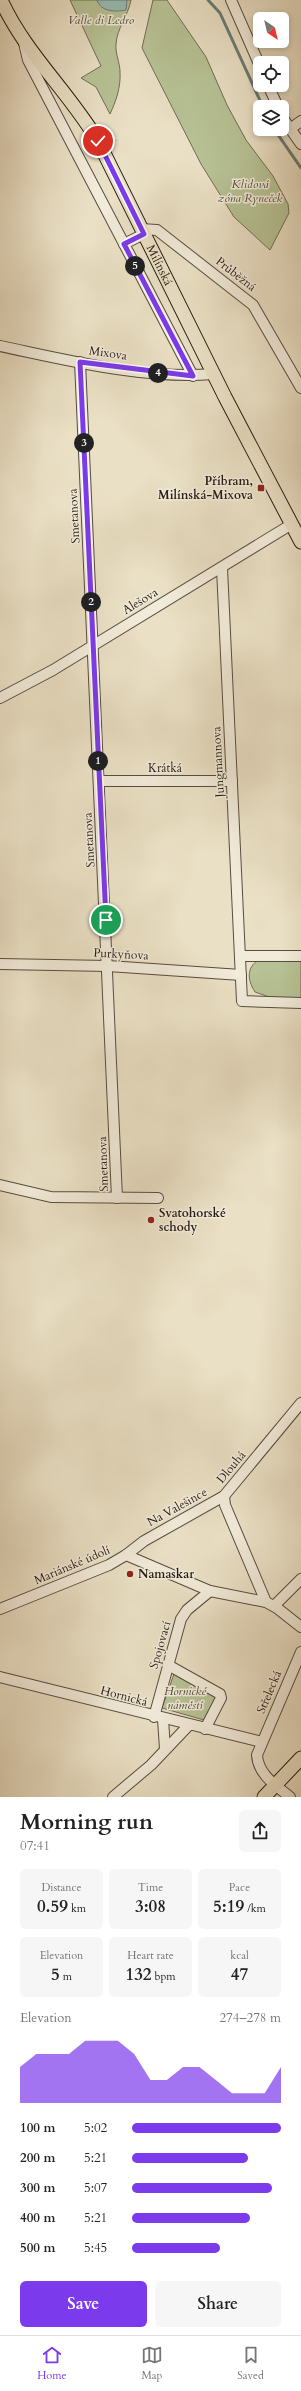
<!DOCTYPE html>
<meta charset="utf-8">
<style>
body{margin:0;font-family:Cardo,serif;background:#f6f6f6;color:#222;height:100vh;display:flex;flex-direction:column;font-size:15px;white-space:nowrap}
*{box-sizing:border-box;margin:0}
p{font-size:13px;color:#767676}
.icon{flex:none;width:22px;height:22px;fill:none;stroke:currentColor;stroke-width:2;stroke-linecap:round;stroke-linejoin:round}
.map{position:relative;height:1797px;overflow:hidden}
.drawer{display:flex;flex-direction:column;background:#fff;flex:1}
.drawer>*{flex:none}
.needle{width:26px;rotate:145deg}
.buttons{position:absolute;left:253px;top:12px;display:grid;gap:8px}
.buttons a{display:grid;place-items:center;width:36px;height:36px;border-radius:6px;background:#fff;box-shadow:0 2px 6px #0003;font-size:20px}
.pin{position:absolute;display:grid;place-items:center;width:34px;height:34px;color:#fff;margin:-17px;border:2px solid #fff;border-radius:50%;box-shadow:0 1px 4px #0007}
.km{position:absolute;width:20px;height:20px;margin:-10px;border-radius:50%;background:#222;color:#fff;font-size:11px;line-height:20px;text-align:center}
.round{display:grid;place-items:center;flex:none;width:42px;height:42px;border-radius:6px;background:#f6f6f6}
.headline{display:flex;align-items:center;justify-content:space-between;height:68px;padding:0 20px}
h1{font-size:22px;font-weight:800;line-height:30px}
.stats{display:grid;grid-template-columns:repeat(3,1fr);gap:6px;height:68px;padding:4px 20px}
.stats div{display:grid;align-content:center;border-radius:6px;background:#f6f6f6;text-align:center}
.stats b{font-size:17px;font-weight:800}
.stats small{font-size:11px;font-weight:400}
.stats p{font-size:11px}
.chart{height:112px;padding:8px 20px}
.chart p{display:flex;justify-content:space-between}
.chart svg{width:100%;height:72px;margin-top:4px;fill:#7c3aed;opacity:.7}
.button{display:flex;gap:8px;margin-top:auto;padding:8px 20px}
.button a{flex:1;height:46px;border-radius:6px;background:#7c3aed;color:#fff;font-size:16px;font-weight:800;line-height:46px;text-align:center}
.button a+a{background:#f6f6f6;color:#222}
ul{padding:0 20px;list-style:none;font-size:13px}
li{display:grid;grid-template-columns:64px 48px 1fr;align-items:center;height:30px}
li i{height:10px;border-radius:5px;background:#7c3aed}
.tabs{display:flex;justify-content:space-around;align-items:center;height:56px;border-top:1px solid #e0e0e0;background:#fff;font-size:11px;color:#767676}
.tabs a{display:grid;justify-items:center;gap:2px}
.tabs .active{color:#7c3aed}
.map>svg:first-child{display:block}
.green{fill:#b7c295;stroke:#6f6e54}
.water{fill:#98bdb5;stroke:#6b7c74}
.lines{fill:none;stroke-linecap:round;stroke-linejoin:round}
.stream{stroke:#6b7c74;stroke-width:3}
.minor-casing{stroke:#584c3f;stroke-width:12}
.major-casing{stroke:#271b12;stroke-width:15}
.minor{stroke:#f1ebd9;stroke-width:10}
.major{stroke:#eae0c5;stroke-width:13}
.route-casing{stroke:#fff;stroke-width:8}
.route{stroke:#7c3aed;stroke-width:5}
.poi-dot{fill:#8f2418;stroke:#f1ebd9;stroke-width:1.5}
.labels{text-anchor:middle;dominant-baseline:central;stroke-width:3;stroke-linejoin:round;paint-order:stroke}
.park-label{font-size:12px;font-style:italic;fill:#524d39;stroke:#f1ebd9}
.street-label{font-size:12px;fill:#271b12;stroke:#f1ebd9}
.poi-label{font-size:12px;font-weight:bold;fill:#271b12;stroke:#f1ebd9;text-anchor:start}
</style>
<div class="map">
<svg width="301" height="1797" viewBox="0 0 301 1797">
<rect width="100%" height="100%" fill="#eae0c5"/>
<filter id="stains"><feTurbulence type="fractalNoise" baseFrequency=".005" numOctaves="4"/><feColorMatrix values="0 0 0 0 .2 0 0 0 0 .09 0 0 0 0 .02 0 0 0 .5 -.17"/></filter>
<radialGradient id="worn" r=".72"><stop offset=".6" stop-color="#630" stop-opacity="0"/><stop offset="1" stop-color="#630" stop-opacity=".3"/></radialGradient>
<g class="green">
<path d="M70,0h61c-3,16 -14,28 -15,44 -1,9 4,19 4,28 1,15 -4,29 -10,42l-14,-27 -15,-9 20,-12z"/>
<path d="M153,0h14l39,57 21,48 19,35 27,36 15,28 1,9 -19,37 -36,-33 -33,-53 -59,-116z"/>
<path d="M262,958h39v42l-26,-1 -20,-7c-9,-14 -8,-27 7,-34z"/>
<path d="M174,1674l43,22 -13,24 -42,-12z"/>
</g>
<path class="water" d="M97,0h30l-1,10c-11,2 -25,2 -29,-10z"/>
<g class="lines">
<g class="stream">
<path d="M208,0l12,13 43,94"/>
<path d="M274,129l27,39"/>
</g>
<defs>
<g id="minor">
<path d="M231,0l29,66"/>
<path d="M24,43l4,17 165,316"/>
<path d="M268,85l10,22"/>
<path d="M282,117l19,27"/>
<path d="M290,129l11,-8"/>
<path d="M141,229l16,1 96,75 48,83"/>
<path d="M124,244l20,-10"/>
<path d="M0,346c67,14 146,34 213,28"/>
<path d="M80,362l37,836"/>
<path d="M222,568l20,433 59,2"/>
<path d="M0,698l53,-28 239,-146"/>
<path d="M99,781h133"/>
<path d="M240,956h61"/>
<path d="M0,964l108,2 133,9"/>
<path d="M0,1185l51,12 107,1"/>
<path d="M224,1496l1,9 41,97"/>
<path d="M126,1555l84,36 56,11 11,6 24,19"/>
<path d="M274,1606l27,-27"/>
<path d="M0,1609l109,-44 17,-10 18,-14 80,-45 77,-93"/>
<path d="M168,1665l52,29 1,4 -16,31"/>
<path d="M0,1677l262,65"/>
<path d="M154,1717l27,-98 6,-9 23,-19"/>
<path d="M163,1719l2,30"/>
<path d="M113,1797l38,-32 38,-40"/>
<path d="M290,1797c-13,-11 -32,-22 -33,-42l44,-103"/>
</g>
<g id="major">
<path id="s1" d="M1,0c24,53 68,92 97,141l127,256 76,145"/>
<path d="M264,1797l37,-39"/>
</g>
</defs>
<use href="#minor" class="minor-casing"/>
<use href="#major" class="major-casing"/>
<use href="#minor" class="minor"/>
<use href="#major" class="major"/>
</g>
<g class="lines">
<defs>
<path id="route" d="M98,141l46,93 -20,10 69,132 -113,-14 26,558"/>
</defs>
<use href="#route" class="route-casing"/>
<use href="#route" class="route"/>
</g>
<g class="poi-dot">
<rect x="257" y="484" width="8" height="8" rx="2"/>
<circle cx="151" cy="1220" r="4"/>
<circle cx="130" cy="1574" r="4"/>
</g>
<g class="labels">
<g class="park-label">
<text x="101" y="20">Valle di Ledro</text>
<text x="250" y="184">Klidová<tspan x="250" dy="14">zóna Ryneček</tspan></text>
<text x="185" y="1691">Hornické<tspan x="185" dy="14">náměstí</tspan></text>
</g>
<g class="street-label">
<text stroke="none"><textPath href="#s1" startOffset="310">Milínská</textPath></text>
<text transform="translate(236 274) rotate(38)">Průběžná</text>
<text transform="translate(108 353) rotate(8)">Mixova</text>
<text transform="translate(74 516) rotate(-93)">Smetanova</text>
<text transform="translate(140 601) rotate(-31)">Alešova</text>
<text transform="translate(218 762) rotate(-93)">Jungmannova</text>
<text x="165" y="768">Krátká</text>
<text transform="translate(89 840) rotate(-93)">Smetanova</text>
<text transform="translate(121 954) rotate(3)">Purkyňova</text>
<text transform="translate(103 1164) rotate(-92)">Smetanova</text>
<text transform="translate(231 1467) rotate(-50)">Dlouhá</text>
<text transform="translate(177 1507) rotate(-29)">Na Valešince</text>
<text transform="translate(72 1565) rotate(-23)">Mariánské údolí</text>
<text transform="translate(160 1645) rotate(-74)">Spojovací</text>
<text transform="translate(269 1692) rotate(-67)">Střelecká</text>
<text transform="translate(124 1696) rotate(15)">Hornická</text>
</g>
<g class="poi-label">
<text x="253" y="481" text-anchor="end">Příbram,<tspan x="253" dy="14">Milínská-Mixova</tspan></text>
<text x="159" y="1213">Svatohorské<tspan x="159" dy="14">schody</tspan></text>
<text x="138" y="1574">Namaskar</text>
</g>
</g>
<rect width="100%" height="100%" filter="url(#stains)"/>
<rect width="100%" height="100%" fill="url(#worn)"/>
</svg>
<div class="buttons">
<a><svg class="needle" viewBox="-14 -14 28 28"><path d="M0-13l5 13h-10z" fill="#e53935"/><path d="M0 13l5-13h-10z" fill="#767676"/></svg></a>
<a><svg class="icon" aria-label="locate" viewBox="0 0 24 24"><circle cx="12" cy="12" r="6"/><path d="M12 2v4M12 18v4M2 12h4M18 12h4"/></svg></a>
<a><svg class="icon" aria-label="layers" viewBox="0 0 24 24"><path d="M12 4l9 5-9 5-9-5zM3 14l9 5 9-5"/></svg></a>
</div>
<div class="pin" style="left:106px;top:920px;background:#1e9e55"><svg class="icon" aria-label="arrive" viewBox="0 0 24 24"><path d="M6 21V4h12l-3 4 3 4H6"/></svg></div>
<div class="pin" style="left:98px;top:141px;background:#d93025"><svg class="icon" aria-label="check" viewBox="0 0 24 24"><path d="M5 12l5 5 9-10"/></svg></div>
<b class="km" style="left:98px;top:761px">1</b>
<b class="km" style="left:91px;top:602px">2</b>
<b class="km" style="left:84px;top:443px">3</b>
<b class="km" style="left:158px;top:373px">4</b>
<b class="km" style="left:135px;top:266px">5</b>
</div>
<section class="drawer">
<div class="headline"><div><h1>Morning run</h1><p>07:41</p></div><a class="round"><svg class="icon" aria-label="share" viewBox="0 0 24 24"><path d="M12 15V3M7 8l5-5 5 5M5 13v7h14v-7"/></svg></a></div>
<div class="stats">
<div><p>Distance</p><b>0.59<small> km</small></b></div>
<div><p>Time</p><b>3:08</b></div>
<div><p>Pace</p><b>5:19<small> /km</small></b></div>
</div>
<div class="stats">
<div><p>Elevation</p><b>5<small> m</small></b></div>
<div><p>Heart rate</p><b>132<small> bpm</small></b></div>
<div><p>kcal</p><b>47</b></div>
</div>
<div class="chart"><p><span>Elevation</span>274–278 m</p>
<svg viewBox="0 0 160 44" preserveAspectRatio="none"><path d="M0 44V22L10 14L20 14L30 14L40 6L50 6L60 6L70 14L80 30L90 30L100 22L110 22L120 30L130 38L140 38L150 38L160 22V44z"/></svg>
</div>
<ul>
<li><b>100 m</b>5:02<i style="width:100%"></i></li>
<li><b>200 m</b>5:21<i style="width:78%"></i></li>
<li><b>300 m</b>5:07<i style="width:94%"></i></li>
<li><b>400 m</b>5:21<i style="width:79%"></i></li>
<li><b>500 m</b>5:45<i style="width:59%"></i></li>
</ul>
<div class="button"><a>Save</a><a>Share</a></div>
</section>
<nav class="tabs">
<a class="active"><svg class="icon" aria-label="home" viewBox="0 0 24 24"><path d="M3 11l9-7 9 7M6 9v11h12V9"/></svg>Home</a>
<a><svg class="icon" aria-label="map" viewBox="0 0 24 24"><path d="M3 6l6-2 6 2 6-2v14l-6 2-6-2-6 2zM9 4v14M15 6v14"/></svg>Map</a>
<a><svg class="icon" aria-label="saved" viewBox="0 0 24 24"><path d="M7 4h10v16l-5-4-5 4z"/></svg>Saved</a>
</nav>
